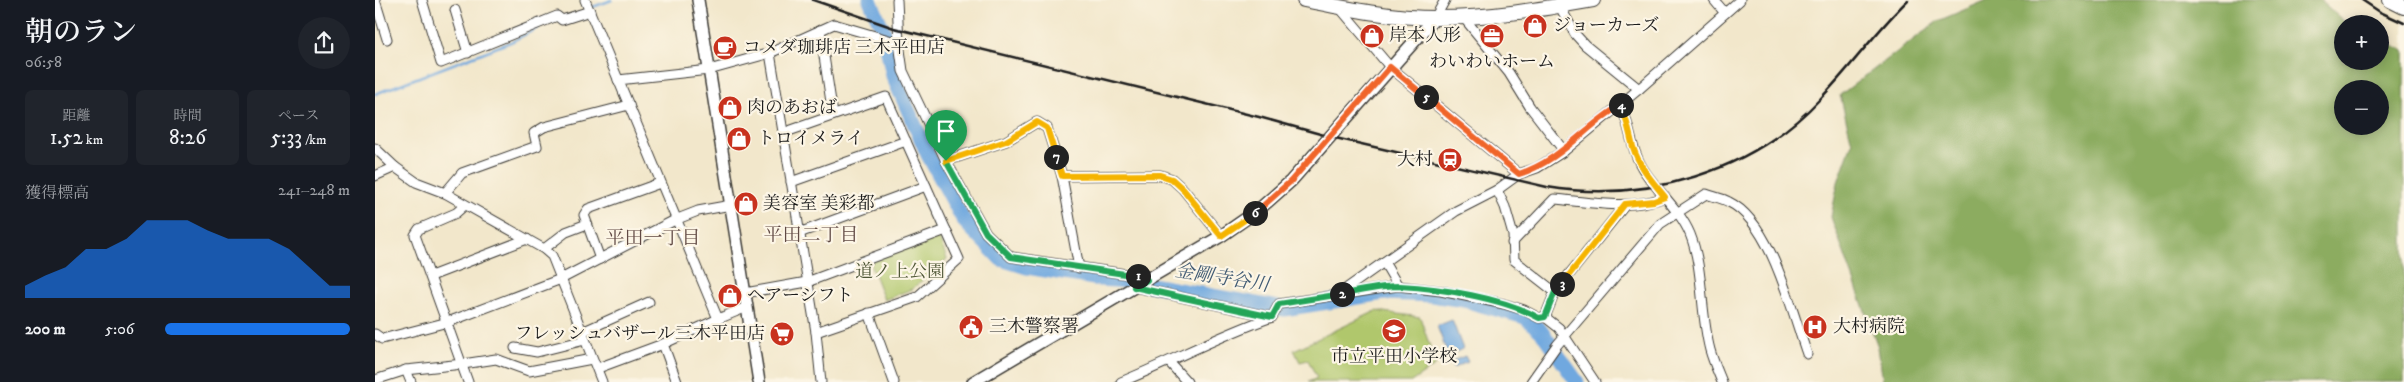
<!DOCTYPE html>
<html lang="ja">
<meta charset="utf-8">
<style>
body{margin:0;font-family:"IM FELL DW Pica","Noto Serif JP",serif;background:#20242c;color:#f1f3f6;height:100vh;display:flex;flex-direction:column;font-size:19px;white-space:nowrap}
*{box-sizing:border-box;margin:0}
p{font-size:16px;color:#9ea1a6}
.icon{flex:none;width:28px;height:28px;fill:none;stroke:currentColor;stroke-width:2;stroke-linecap:round;stroke-linejoin:round}
.map{position:relative;flex:1;overflow:hidden}
.drawer{display:flex;flex-direction:column;background:#171b24;width:375px}
.drawer>*{flex:none}
.fabs{position:absolute;left:1959px;top:15px;display:grid;gap:10px}
.fabs a{display:grid;place-items:center;width:55px;height:55px;border-radius:50%;background:#171b24;box-shadow:0 2px 12px #0003;font-size:25px}
.pin{position:absolute;display:grid;place-items:center;width:42px;height:42px;color:#fff;margin:-51px -21px;border-radius:50% 50% 50% 0;rotate:-45deg;box-shadow:0 0 5px #0007}
.pin .icon{rotate:45deg}
.km{position:absolute;width:25px;height:25px;margin:-12px;border-radius:50%;background:#222;color:#fff;font-size:14px;line-height:25px;text-align:center}
.round{display:grid;place-items:center;flex:none;width:52px;height:52px;border-radius:26px;background:#20242c}
.headline{display:flex;align-items:center;justify-content:space-between;height:85px;padding:0 25px}
h1{font-size:28px;font-weight:600;line-height:38px}
.figures{display:grid;grid-template-columns:repeat(3,1fr);gap:8px;height:85px;padding:5px 25px}
.figures div{display:grid;align-content:center;border-radius:8px;background:#20242c;text-align:center}
.figures b{font-size:21px;font-weight:600}
.figures small{font-size:14px;font-weight:400}
.figures p{font-size:14px}
.chart{height:140px;padding:10px 25px}
.chart p{display:flex;justify-content:space-between}
.chart svg{width:100%;height:90px;margin-top:5px;fill:#1a73e8;opacity:.7}
ul{padding:0 25px;list-style:none;font-size:16px}
li{display:grid;grid-template-columns:80px 60px 1fr;align-items:center;height:38px}
li i{height:12px;border-radius:6px;background:#1a73e8}
main{display:flex;flex:1;min-height:0}
.map>svg:first-child{display:block}
.green{fill:#b0c76c;stroke:#667244}
.forest{fill:#8cac60;stroke:#54643e;fill-rule:evenodd}
.water{fill:#6fa8df;stroke:#46627e}
.lines{fill:none;stroke-linecap:round;stroke-linejoin:round}
.stream{stroke:#6fa8df;stroke-width:2.5}
.river{stroke:#6fa8df;stroke-width:15}
.minor-casing{stroke:#3c3a36;stroke-width:11}
.tertiary-casing{stroke:#3c3a36;stroke-width:14}
.primary-casing{stroke:#3c3a36;stroke-width:16}
.minor{stroke:#fff;stroke-width:9}
.tertiary{stroke:#fff;stroke-width:11}
.primary{stroke:#fff;stroke-width:14}
.rail{stroke:#1c1c1c;stroke-width:2.5}
.split-1-casing{stroke:#fff;stroke-width:10}
.split-2-casing{stroke:#fff;stroke-width:10}
.split-3-casing{stroke:#fff;stroke-width:10}
.split-4-casing{stroke:#fff;stroke-width:10}
.split-5-casing{stroke:#fff;stroke-width:10}
.split-6-casing{stroke:#fff;stroke-width:10}
.split-7-casing{stroke:#fff;stroke-width:10}
.split-8-casing{stroke:#fff;stroke-width:10}
.split-1{stroke:#22a559;stroke-width:6}
.split-2{stroke:#22a559;stroke-width:6}
.split-3{stroke:#22a559;stroke-width:6}
.split-4{stroke:#f5b400;stroke-width:6}
.split-5{stroke:#f0652b;stroke-width:6}
.split-6{stroke:#f0652b;stroke-width:6}
.split-7{stroke:#f5b400;stroke-width:6}
.split-8{stroke:#f5b400;stroke-width:6}
.labels{text-anchor:middle;dominant-baseline:central;stroke-width:4.5;stroke-linejoin:round;paint-order:stroke}
.poi-label{font-size:18px;fill:#1c1c1c;stroke:#fcf5e5;text-anchor:start}
.park-label{font-size:18px;fill:#505838;stroke:#fcf5e5}
.neighbourhood-label{font-size:19px;fill:#614a45;stroke:#fcf5e5}
.water-label{font-size:19px;font-style:italic;fill:#415b74;stroke:#fcf5e5}
</style>
<main>
<section class="drawer">
<div class="headline"><div><h1>朝のラン</h1><p>06:58</p></div><a class="round"><svg class="icon" aria-label="share" viewBox="0 0 24 24"><path d="M12 15V3M7 8l5-5 5 5M5 13v7h14v-7"/></svg></a></div>
<div class="figures">
<div><p>距離</p><b>1.52<small> km</small></b></div>
<div><p>時間</p><b>8:26</b></div>
<div><p>ペース</p><b>5:33<small> /km</small></b></div>
</div>
<div class="chart"><p><span>獲得標高</span>241–248 m</p>
<svg viewBox="0 0 160 44" preserveAspectRatio="none"><path d="M0 44V38L10 33L20 29L30 20L40 20L50 15L60 6L70 6L80 6L90 11L100 15L110 15L120 15L130 20L140 29L150 38L160 38V44z"/></svg>
</div>
<ul>
<li><b>200 m</b>5:06<i style="width:100%"></i></li>
</ul>
</section>
<div class="map">
<svg width="2029" height="382" viewBox="0 0 2029 382">
<rect width="100%" height="100%" fill="#fcf5e5"/>
<filter id="ink" filterUnits="userSpaceOnUse"><feTurbulence type="fractalNoise" baseFrequency=".02" numOctaves="2"/><feDisplacementMap in="SourceGraphic" scale="10" xChannelSelector="R" yChannelSelector="G"/><feConvolveMatrix kernelMatrix="1 2 1 2 8 2 1 2 1" color-interpolation-filters="sRGB"/></filter>
<filter id="wash" filterUnits="userSpaceOnUse"><feTurbulence type="fractalNoise" baseFrequency=".0096" numOctaves="4" result="noise"/><feDisplacementMap in="SourceGraphic" scale="20" xChannelSelector="R" yChannelSelector="G"/><feGaussianBlur stdDeviation="1.12" result="paint"/><feColorMatrix in="noise" values="0 0 0 0 0 0 0 0 0 0 0 0 0 0 0 0 0 1.4 0 .05"/><feComposite in="paint" operator="in"/></filter>
<g filter="url(#wash)">
<rect width="100%" height="100%" fill="#f2e7cb"/>
<g class="green">
<path d="M560,237l4,1 8,21 -35,30 -28,11 -15,-39z"/>
<path d="M1001,311l44,6 16,48 -25,17h-103l9,-4 -9,-18 -8,2 -6,-12z"/>
</g>
<path class="forest" d="M1612,0h333l27,24h-4v37h37v-22l24,11v332h-521l-5,-35 -47,-130 7,-35 14,-39 -12,-48 98,-74zM1968,89h37v37h-37z"/>
<g class="water">
<path d="M1077,320l11,29 -15,6 -11,-29z"/>
<path d="M1090,356l3,6 -15,6 -3,-6z"/>
</g>
<g class="lines">
<g class="stream">
<path d="M215,8l22,-8"/>
<path d="M0,94l138,-53 25,-13"/>
</g>
<path class="river" d="M495,0l14,32 9,44 35,79 36,66 37,38 26,8 73,12 29,2 155,28 100,-16 48,2 32,5 61,17 16,14 36,51"/>
</g>
</g>
<g filter="url(#ink)">
<g class="lines">
<defs>
<g id="minor">
<path d="M0,0l12,39"/>
<path d="M47,0l19,63 116,-47 5,4 28,-9"/>
<path d="M210,0l133,319 -55,25 14,38"/>
<path d="M522,0l2,43 4,28 43,90 40,72 25,24 128,19 8,3"/>
<path d="M1339,0l11,13"/>
<path d="M1183,3l17,31 10,11 54,44"/>
<path d="M964,7l51,60 129,107"/>
<path d="M80,10l13,43"/>
<path d="M1060,18l10,-18"/>
<path d="M1089,18l45,55 21,34 34,44"/>
<path d="M445,30l13,85"/>
<path d="M395,53l46,279 5,50"/>
<path d="M243,80l91,-10 61,-17 64,-29 65,19"/>
<path d="M1246,104c9,22 10,48 24,68 14,21 35,38 45,62 14,35 10,79 20,116 3,11 8,22 12,32"/>
<path d="M408,133l103,-36 73,162 -42,38 -101,35"/>
<path d="M0,148l20,19 21,15 29,11 99,56 8,7 50,126"/>
<path d="M571,161l60,-20 31,-19 10,6 15,48 98,-1 12,4 11,10 38,47"/>
<path d="M0,176l20,-9"/>
<path d="M687,176l17,92"/>
<path d="M416,182l115,-41"/>
<path d="M1122,190l8,17 8,28 1,25 41,32 -10,25"/>
<path d="M70,193l17,-20 75,-27 -3,-13 10,-6 85,-22"/>
<path d="M90,205l-9,8 -37,16 -4,6 53,147"/>
<path d="M424,233l127,-47"/>
<path d="M1137,243l42,-44c36,3 76,12 111,-2"/>
<path d="M169,249l22,-17 21,-8"/>
<path d="M225,259l-16,-44 4,-6 72,-26"/>
<path d="M1009,262l14,24"/>
<path d="M56,276l96,-37"/>
<path d="M759,287l138,30 7,-13 119,-18 43,5 63,13 20,6 15,8 6,-1 14,11 36,54"/>
<path d="M1180,292l70,-87"/>
<path d="M370,293l62,-11 139,-52"/>
<path d="M965,293l116,-82 41,-21 22,-16 18,-6 27,-17 75,-62 101,-89"/>
<path d="M494,313l25,69"/>
<path d="M343,319l29,-12"/>
<path d="M207,332l67,-30"/>
<path d="M0,334l7,5 66,-17 113,-43 114,-59 23,-9 33,-6"/>
<path d="M140,348l22,4 48,-12"/>
<path d="M794,362l18,20"/>
<path d="M223,368l65,-24"/>
<path d="M0,380l31,-10"/>
<path d="M36,382l-5,-12 57,-6 33,-5 33,12 63,-12"/>
<path d="M746,382c51,-21 99,-47 151,-65"/>
<path d="M1156,382l26,-37 103,-121 46,-30c8,3 16,4 23,8 42,20 63,110 78,152"/>
</g>
<g id="tertiary">
<path d="M323,0l61,382"/>
<path d="M598,382l248,-146 36,-25 34,-30 144,-163"/>
</g>
<g id="primary">
<path d="M929,0c44,9 89,18 133,18 53,0 105,-9 156,-18"/>
<path d="M2015,0l14,7"/>
</g>
</defs>
<use href="#minor" class="minor-casing"/>
<use href="#tertiary" class="tertiary-casing"/>
<use href="#primary" class="primary-casing"/>
<use href="#minor" class="minor"/>
<use href="#tertiary" class="tertiary"/>
<use href="#primary" class="primary"/>
<g class="rail">
<path d="M438,0l81,28 365,89 72,20 216,50c98,16 204,-14 273,-88 31,-32 56,-68 88,-99"/>
<path d="M1987,0l18,12 24,11"/>
</g>
</g>
</g>
<g class="lines" filter="url(#ink)">
<defs>
<path id="split-1" d="M571,161l40,72 25,24 127,19"/>
<path id="split-2" d="M763,276l9,4 -13,7 138,30 7,-13 63,-10"/>
<path id="split-3" d="M967,294c19,-3 39,-8 58,-8 40,2 104,12 139,32l6,-1 10,-25 7,-8"/>
<path id="split-4" d="M1187,284l63,-80 29,-3 11,-4c-13,-16 -26,-31 -32,-50 -4,-15 -6,-28 -12,-42"/>
<path id="split-5" d="M1051,97l93,77c43,-14 66,-48 102,-69"/>
<path id="split-6" d="M880,213l36,-32 99,-114 36,30"/>
<path id="split-7" d="M681,157l6,19 98,-1 12,4 11,10 38,47 34,-23"/>
<path id="split-8" d="M571,161l60,-20 31,-19 10,6 9,29"/>
</defs>
<use href="#split-1" class="split-1-casing"/>
<use href="#split-2" class="split-2-casing"/>
<use href="#split-3" class="split-3-casing"/>
<use href="#split-4" class="split-4-casing"/>
<use href="#split-5" class="split-5-casing"/>
<use href="#split-6" class="split-6-casing"/>
<use href="#split-7" class="split-7-casing"/>
<use href="#split-8" class="split-8-casing"/>
<use href="#split-1" class="split-1"/>
<use href="#split-2" class="split-2"/>
<use href="#split-3" class="split-3"/>
<use href="#split-4" class="split-4"/>
<use href="#split-5" class="split-5"/>
<use href="#split-6" class="split-6"/>
<use href="#split-7" class="split-7"/>
<use href="#split-8" class="split-8"/>
</g>
<defs>
<symbol id="shop-disc" viewBox="-11 -11 22 22"><circle r="9.5" fill="#c8321e" stroke="#fcf5e5"/><path d="M-5-2.5h2.3a2.7 3.5 0 0 1 5.4 0H5L5.5 6h-11ZM-1.5-2.5h3a1.5 2.3 0 0 0-3 0Z" fill="#fff"/></symbol>
<symbol id="office-disc" viewBox="-11 -11 22 22"><circle r="9.5" fill="#c8321e" stroke="#fcf5e5"/><path d="M-6-3h4V-5.5h4V-3h4V5H-6ZM-1-4.5V-3h2v-1.5ZM-6 0V1H6V0Z" fill="#fff"/></symbol>
<symbol id="cafe-disc" viewBox="-11 -11 22 22"><circle r="9.5" fill="#c8321e" stroke="#fcf5e5"/><path d="M-5.5-4.5H6V0H3Q3 3.5 0 3.5H-2.5Q-5.5 3.5-5.5 0ZM3-3.2v2h1.7v-2ZM-6 4.5H4V6H-6Z" fill="#fff"/></symbol>
<symbol id="station-disc" viewBox="-11 -11 22 22"><circle r="9.5" fill="#c8321e" stroke="#fcf5e5"/><path d="M-3-6H3Q5-6 5-4V2Q5 4 3 4L4.5 6H3L1.5 4h-3L-3 6H-4.5L-3 4Q-5 4-5 2V-4Q-5-6-3-6ZM-3.5-4v3h7v-3ZM-3.5 1v1.5H-2V1ZM2 1v1.5H3.5V1Z" fill="#fff"/></symbol>
<symbol id="civic-disc" viewBox="-11 -11 22 22"><circle r="9.5" fill="#c8321e" stroke="#fcf5e5"/><path d="M-.6-6.5H3V-4.5H.6V-3L4-1V1h2V6H-6V1h2V-1L-.6-3ZM-1.2 2.5V6h2.4V2.5Z" fill="#fff"/></symbol>
<symbol id="hospital-disc" viewBox="-11 -11 22 22"><circle r="9.5" fill="#c8321e" stroke="#fcf5e5"/><path d="M-5-5h3v3.5h4V-5h3V5h-3V1.5h-4V5h-3Z" fill="#fff"/></symbol>
<symbol id="school-disc" viewBox="-11 -11 22 22"><circle r="9.5" fill="#c8321e" stroke="#fcf5e5"/><path d="M0-5L7-2L0 1L-7-2ZM-4 1L0 2.5L4 1V4Q0 6-4 4Z" fill="#fff"/></symbol>
<symbol id="supermarket-disc" viewBox="-11 -11 22 22"><circle r="9.5" fill="#c8321e" stroke="#fcf5e5"/><path d="M-6-5.5h2.5l.6 2H6L4.5 2H-2.5L-4.4-4H-6ZM-1.5 3.2a1.3 1.3 0 1 0 .1 0ZM3 3.2a1.3 1.3 0 1 0 .1 0Z" fill="#fff"/></symbol>
</defs>
<g fill-rule="evenodd">
<use href="#shop-disc" x="1146" y="12" width="28" height="28"/>
<use href="#shop-disc" x="983" y="22" width="28" height="28"/>
<use href="#office-disc" x="1103" y="22" width="28" height="28"/>
<use href="#cafe-disc" x="336" y="34" width="28" height="28"/>
<use href="#shop-disc" x="341" y="94" width="28" height="28"/>
<use href="#shop-disc" x="350" y="125" width="28" height="28"/>
<use href="#station-disc" x="1061" y="146" width="28" height="28"/>
<use href="#shop-disc" x="357" y="190" width="28" height="28"/>
<use href="#shop-disc" x="341" y="282" width="28" height="28"/>
<use href="#civic-disc" x="582" y="313" width="28" height="28"/>
<use href="#hospital-disc" x="1426" y="313" width="28" height="28"/>
<use href="#school-disc" x="1005" y="317" width="28" height="28"/>
<use href="#supermarket-disc" x="393" y="320" width="28" height="28"/>
</g>
<g class="labels">
<g class="poi-label">
<text x="1178" y="26">ジョーカーズ</text>
<text x="1014" y="36">岸本人形</text>
<text x="368" y="48">コメダ珈琲店 三木平田店</text>
<text x="1117" y="62" text-anchor="middle">わいわいホーム</text>
<text x="372" y="108">肉のあおば</text>
<text x="382" y="139">トロイメライ</text>
<text x="1058" y="160" text-anchor="end">大村</text>
<text x="388" y="204">美容室 美彩都</text>
<text x="372" y="296">ヘアーシフト</text>
<text x="614" y="327">三木警察署</text>
<text x="1458" y="327">大村病院</text>
<text x="390" y="334" text-anchor="end">フレッシュバザール三木平田店</text>
<text x="1019" y="357" text-anchor="middle">市立平田小学校</text>
</g>
<g class="park-label">
<text x="525" y="272">道ノ上公園</text>
</g>
<g class="neighbourhood-label">
<text x="436" y="235">平田二丁目</text>
<text x="278" y="238">平田一丁目</text>
</g>
<g class="water-label">
<text transform="translate(847 278) rotate(9)">金剛寺谷川</text>
</g>
</g>
</svg>
<div class="fabs">
<a>+</a>
<a>−</a>
</div>
<div class="pin" style="left:571px;top:161px;background:#1e9e55"><svg class="icon" aria-label="arrive" viewBox="0 0 24 24"><path d="M6 21V4h12l-3 4 3 4H6"/></svg></div>
<b class="km" style="left:763px;top:276px">1</b>
<b class="km" style="left:967px;top:294px">2</b>
<b class="km" style="left:1187px;top:284px">3</b>
<b class="km" style="left:1246px;top:105px">4</b>
<b class="km" style="left:1051px;top:97px">5</b>
<b class="km" style="left:880px;top:213px">6</b>
<b class="km" style="left:681px;top:157px">7</b>
</div>
</main>
